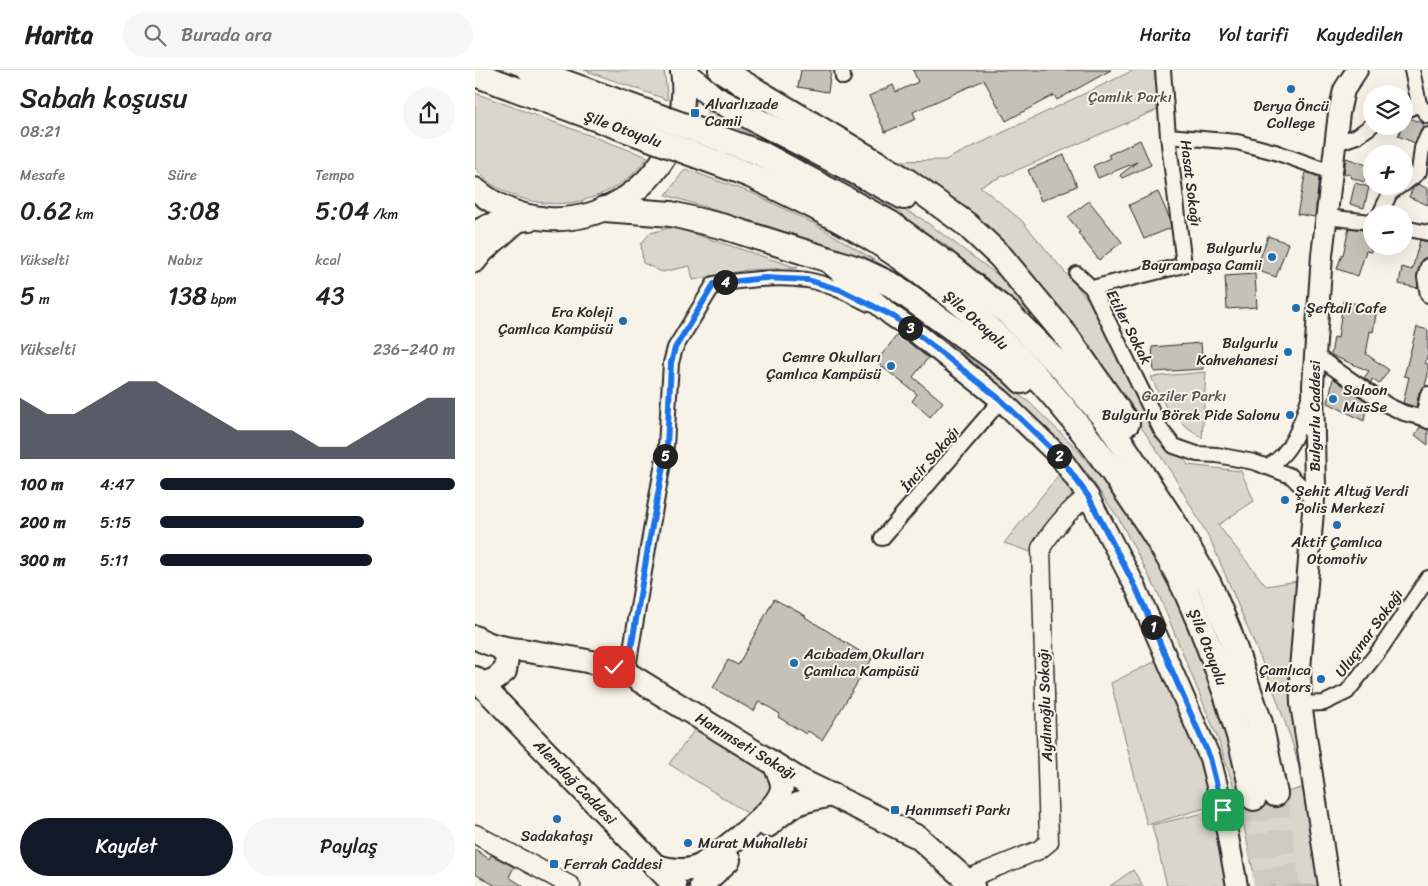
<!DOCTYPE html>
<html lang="tr">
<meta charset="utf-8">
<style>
body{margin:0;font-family:Sriracha,sans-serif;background:#f6f6f6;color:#222;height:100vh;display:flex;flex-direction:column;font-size:19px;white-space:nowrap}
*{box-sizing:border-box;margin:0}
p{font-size:16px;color:#767676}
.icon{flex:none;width:28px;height:28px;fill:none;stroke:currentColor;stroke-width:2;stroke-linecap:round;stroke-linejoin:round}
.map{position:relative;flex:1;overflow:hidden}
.side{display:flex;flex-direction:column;background:#fff;width:475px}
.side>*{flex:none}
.buttons{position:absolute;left:888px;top:15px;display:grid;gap:10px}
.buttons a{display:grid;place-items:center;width:50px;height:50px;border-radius:50%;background:#fff;box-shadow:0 5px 20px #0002;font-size:25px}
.pin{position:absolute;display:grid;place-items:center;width:42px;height:42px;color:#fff;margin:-21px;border-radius:10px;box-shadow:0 2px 8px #0006}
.km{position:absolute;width:25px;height:25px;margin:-12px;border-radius:50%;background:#222;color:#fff;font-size:14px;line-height:25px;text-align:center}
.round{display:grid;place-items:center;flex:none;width:52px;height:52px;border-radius:26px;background:#f6f6f6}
.head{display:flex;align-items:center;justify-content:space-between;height:85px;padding:0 20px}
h1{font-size:28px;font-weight:600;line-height:38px}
.stats{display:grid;grid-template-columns:repeat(3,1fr);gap:8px;height:85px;padding:5px 20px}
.stats div{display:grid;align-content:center}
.stats b{font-size:25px;font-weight:600}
.stats small{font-size:14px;font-weight:400}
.stats p{font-size:14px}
.chart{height:140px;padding:10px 20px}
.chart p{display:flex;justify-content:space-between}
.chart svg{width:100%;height:90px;margin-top:5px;fill:#111827;opacity:.7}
.action{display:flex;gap:10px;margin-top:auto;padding:10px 20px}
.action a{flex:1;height:58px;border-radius:30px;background:#111827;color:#fff;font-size:20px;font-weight:600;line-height:58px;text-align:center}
.action a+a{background:#f6f6f6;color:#222}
ul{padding:0 20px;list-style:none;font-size:16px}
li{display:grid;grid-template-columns:80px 60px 1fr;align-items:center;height:38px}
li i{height:12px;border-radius:6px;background:#111827}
header{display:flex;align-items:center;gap:30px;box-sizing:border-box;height:70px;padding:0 25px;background:#fff;border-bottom:1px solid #e0e0e0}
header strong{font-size:24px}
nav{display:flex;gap:28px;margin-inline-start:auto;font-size:18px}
.search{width:350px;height:45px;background:#f6f6f6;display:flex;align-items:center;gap:12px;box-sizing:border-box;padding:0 18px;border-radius:28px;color:#767676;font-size:19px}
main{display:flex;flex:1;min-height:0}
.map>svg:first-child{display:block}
.green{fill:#dad6cc;stroke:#82807c}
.building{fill:#c4c1b9;stroke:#2b2b2b}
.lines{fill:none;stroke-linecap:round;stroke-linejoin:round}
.trunk-tunnel{stroke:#cecbc2;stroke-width:24;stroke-dasharray:24 12;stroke-linecap:butt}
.minor-casing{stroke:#2b2b2b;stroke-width:18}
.tertiary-casing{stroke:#2b2b2b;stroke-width:21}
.secondary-casing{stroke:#2b2b2b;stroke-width:24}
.primary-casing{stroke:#2b2b2b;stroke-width:26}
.trunk-casing{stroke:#2b2b2b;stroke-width:28}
.minor{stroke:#f7f3e8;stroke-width:14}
.tertiary{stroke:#f7f3e8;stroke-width:18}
.secondary{stroke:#f7f3e8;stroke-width:20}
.primary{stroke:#f7f3e8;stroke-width:22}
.trunk{stroke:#f7f3e8;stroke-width:24}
.trunk-bridge-casing{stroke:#2b2b2b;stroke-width:28;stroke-linecap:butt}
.trunk-bridge{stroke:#f7f3e8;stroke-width:24}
.route-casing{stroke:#fff;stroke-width:10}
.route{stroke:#1a73e8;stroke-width:6}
.poi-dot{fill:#1f6fb2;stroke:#f7f3e8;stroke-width:2}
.labels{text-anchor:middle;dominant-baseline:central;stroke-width:4;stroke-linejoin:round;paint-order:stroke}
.park-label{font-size:15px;fill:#575653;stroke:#f7f3e8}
.poi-label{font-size:15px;fill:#2b2b2b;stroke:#f7f3e8;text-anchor:start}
.street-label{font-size:15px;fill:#2b2b2b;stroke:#f7f3e8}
</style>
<header>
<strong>Harita</strong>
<div class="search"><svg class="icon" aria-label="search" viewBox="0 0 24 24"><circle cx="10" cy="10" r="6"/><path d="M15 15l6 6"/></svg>Burada ara</div>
<nav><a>Harita</a><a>Yol tarifi</a><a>Kaydedilen</a></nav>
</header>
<main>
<section class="side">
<div class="head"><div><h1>Sabah koşusu</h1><p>08:21</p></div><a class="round"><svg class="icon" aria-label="share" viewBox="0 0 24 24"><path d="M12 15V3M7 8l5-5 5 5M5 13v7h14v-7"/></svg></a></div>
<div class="stats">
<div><p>Mesafe</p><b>0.62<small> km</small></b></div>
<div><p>Süre</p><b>3:08</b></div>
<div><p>Tempo</p><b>5:04<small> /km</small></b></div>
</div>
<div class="stats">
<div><p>Yükselti</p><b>5<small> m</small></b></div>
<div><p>Nabız</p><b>138<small> bpm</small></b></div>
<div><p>kcal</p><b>43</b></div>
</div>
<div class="chart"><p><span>Yükselti</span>236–240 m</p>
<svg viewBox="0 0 160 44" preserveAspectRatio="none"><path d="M0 44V14L10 22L20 22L30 14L40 6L50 6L60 14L70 22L80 30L90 30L100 30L110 38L120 38L130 30L140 22L150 14L160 14V44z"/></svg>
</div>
<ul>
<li><b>100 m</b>4:47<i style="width:100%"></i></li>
<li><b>200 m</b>5:15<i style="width:69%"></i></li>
<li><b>300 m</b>5:11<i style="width:72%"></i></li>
</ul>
<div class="action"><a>Kaydet</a><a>Paylaş</a></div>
</section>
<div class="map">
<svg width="953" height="816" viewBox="0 0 953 816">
<rect width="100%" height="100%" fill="#f7f3e8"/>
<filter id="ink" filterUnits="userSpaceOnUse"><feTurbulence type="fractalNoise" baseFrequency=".02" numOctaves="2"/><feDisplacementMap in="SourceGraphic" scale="10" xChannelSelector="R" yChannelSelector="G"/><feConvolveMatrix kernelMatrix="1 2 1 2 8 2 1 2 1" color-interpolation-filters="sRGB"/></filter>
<g filter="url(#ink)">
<g class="green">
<path d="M109,0h80l4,30z"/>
<path d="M659,0h20l5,39 -179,77 42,35 68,81 98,163 53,6 13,30 -36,24 48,61 32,-5 26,305h-68l-16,-80 -22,-67 -60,-146 -39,-74 -33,-47 -34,-37 -66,-62 -62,-53 106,83 47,46 47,57 58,88 73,207 50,-14 -14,-48 -20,-56 -60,-142 -38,-66 -59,-89 -47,-69 -47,-53 -127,-103 52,-1z"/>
<path d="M0,23l173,64c-7,7 -13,16 -21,22 -40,30 -90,33 -132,7 -8,-4 -14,-12 -20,-18z"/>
<path d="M235,37l212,112 92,68 52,66 -59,-56 -59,-50 -70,-48 -117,-61 -55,-23z"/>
<path d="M210,99l67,24 63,31 71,43 -49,-19 -171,-53z"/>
<path d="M198,157l125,41 -51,2 -54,10 -3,-14 -28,6 -19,-9 -2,-19 9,-11z"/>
<path d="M731,302l-4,66 -33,-24 -18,-37z"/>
<path d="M586,402l15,32 -42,49 -30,-10z"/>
<path d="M687,588l57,146 -72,21 -36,-142z"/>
<path d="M222,657l85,50 -3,27 -80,77 -19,-16 72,-49 -83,-52z"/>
<path d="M738,741l18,75h-64l-15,-61z"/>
<path d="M658,800l10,16h-33z"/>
</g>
<g class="building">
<path d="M326,0h30l-3,22 -30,-5z"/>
<path d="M438,0h198l-54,30 -3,-5 -48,26 -22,-41 -71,32 3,7 -31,13 -16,-36 24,-11 3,7 22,-10z"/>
<path d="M934,48l15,6 -9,19 -17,-7 4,-10h2l1,-6z"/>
<path d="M665,70l11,25 -29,13 -2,-3 17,-13 -39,16 -5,-12 17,-8 -2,-3z"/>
<path d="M589,85l13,31 -36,15 -13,-31z"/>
<path d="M871,88l24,8 -6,16 -14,-5 1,-2 -7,-2z"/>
<path d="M831,102l13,5 -4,40 -18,-3z"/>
<path d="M880,113l14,4 -5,21 -14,-4z"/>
<path d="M943,114l10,5v16l-19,-8 4,-9z"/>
<path d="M683,122l11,25 2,11 -27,11 -15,-34z"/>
<path d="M614,131l33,41 -23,18 -21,-27 2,-1 -12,-15z"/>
<path d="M874,158l22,3v21l-5,-1 -8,25 -21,-7 5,-15 1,1z"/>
<path d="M793,166l20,7 -12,34 -20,-7z"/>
<path d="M945,170l8,2v12l-1,3 -5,2 -2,5 -3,11 1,13 -19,-4 3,-17 10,3z"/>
<path d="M780,204l2,33 -30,2 -2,-33z"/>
<path d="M868,231l34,7 -4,24 -3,-1 -4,23 23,16 -10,14 -7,-5 -1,4 -7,-5 5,-7 -38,-16 3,-18 4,1z"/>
<path d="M942,257l11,3v24l-3,9 3,1v10l-3,12 -6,6 -3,15 -13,-4 6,-26 -5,-1z"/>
<path d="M423,264l30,24 -15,19 30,25 -13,15 -18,-16 5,-7 -41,-32z"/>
<path d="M726,273l2,26 -49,3 -2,-25z"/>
<path d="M858,308l34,24 -3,19 -36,-18z"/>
<path d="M945,357l8,3v15l-13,-10z"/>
<path d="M299,529l32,17 -1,1 67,42 -50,81 -14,-9 -2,3 -28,-17 2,-3 -21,-13 -5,10 -41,-23 15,-28 10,5z"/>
<path d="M0,779l14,10 2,-4 23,12 -5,10 14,9h-27l-21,-12z"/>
</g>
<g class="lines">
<g class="trunk-tunnel">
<path d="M800,724l13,92"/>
<path d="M779,728l12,88"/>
</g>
<defs>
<g id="minor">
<path d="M367,0l1,7"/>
<path d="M937,0l7,34 9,12"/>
<path d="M929,41l15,-7"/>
<path d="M693,66l69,6 38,10 56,20"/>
<path d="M859,74l23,-8 14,-10"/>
<path d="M929,114l15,-12 3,-24 6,-13"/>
<path d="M905,144l10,-21 10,-7"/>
<path d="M851,147l45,5"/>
<path d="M929,158l24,5"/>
<path d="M953,196l-3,11 3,18"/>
<path d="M602,204l15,14 69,142 13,16 23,8 20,1 37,7 37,14 14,14 9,15"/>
<path d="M617,218l92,-23 -16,-129 -5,-66"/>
<path d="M840,285l72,50 17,8 19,5 5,3"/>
<path d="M948,348l5,-24"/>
<path d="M791,397c26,-12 35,-43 43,-69"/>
<path d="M407,468l119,-138"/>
<path d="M152,603l22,-131 17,-96 5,-83 4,-15 39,-64c31,-4 62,-8 93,-4 22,4 42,14 62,24"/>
<path d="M826,634l23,-1 23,-11 34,-44 47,-70"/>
</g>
<g id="tertiary">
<path d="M0,764l96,52"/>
<path d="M492,809l72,-29 10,-8 -8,-294c12,-19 29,-39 47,-52"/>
</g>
<g id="secondary">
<path d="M352,191l64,54 19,13 91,72 59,57 28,39 48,92 74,170 13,52 14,76"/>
<path d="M854,816l-28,-182 -1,-35 15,-182 -2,-102 9,-130 17,-142 5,-23 13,-20"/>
</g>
<g id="primary">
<path d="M0,119c91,76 223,-2 207,-119"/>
<path d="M0,164c15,-13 36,-13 55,-15"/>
<path d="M0,191l8,-10 33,-29"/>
<path d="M0,567c16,10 34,12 53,14 33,6 68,9 99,22l175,108 116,56 55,49"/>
<path d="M0,608l200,208"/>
<path d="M5,614l14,-4 11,-9 2,-13 -6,-11"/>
<path d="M293,756c25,-23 32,-25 65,-31"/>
<path d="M180,796c17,4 31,7 47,-1 19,-15 80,-56 80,-79 0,-8 -5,-15 -8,-22"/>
<path d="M226,816l28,-26"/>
</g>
<g id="trunk">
<path d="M246,0l186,111 59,43 35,33 66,80 60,86"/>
<path d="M208,1l31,27 190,99"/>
<path d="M285,83l130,70 58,42 60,48 55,56 44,52 66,100 36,63 20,48 31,91 15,71"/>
<path d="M275,105c43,21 88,42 129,68 97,62 178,147 242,241 24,34 47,69 65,107 20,45 37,91 51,138 7,22 11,46 17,69"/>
<path d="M129,139l67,5 54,13 133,42 34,16 119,85 11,11"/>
</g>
</defs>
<use href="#minor" class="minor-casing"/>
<use href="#tertiary" class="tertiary-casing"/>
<use href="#secondary" class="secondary-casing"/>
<use href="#primary" class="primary-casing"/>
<use href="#trunk" class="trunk-casing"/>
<use href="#minor" class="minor"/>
<use href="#tertiary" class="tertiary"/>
<use href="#secondary" class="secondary"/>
<use href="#primary" class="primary"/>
<use href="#trunk" class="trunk"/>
<defs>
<g id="trunk-bridge">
<path d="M55,0l230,83"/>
<path d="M0,4l275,101"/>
</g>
</defs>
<use href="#trunk-bridge" class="trunk-bridge-casing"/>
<use href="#trunk-bridge" class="trunk-bridge"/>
</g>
</g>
<g class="lines" filter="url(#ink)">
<defs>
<path id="route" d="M139,597l13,6 22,-131 18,-96 4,-83 4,-15 39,-64 50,-6 44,2 33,10 50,25 19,13 91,72 59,57 28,39 48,92 74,170 13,52"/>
</defs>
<use href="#route" class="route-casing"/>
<use href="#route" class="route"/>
</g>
<g class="poi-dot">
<circle cx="816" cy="19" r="5"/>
<rect x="215" y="38" width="10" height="10" rx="2.5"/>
<circle cx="797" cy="187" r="5"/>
<circle cx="821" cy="238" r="5"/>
<circle cx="148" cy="251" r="5"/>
<circle cx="813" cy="282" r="5"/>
<circle cx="416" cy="296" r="5"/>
<circle cx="858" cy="329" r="5"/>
<circle cx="815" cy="345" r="5"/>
<circle cx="810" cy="430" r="5"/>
<circle cx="862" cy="455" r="5"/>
<circle cx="319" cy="593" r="5"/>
<circle cx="846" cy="609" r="5"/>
<rect x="415" y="735" width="10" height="10" rx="2.5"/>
<circle cx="82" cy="749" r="5"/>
<circle cx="213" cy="773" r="5"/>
<rect x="74" y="789" width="10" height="10" rx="2.5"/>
</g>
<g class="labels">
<g class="park-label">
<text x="655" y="27">Çamlık Parkı</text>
<text x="709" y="326">Gaziler Parkı</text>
</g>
<g class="poi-label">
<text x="230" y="34">Alvarlızade<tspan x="230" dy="17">Camii</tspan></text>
<text x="816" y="36" text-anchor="middle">Derya Öncü<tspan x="816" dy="17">College</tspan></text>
<text x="787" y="178" text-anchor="end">Bulgurlu<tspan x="787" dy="17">Bayrampaşa Camii</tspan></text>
<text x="831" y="238">Şeftali Cafe</text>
<text x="138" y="242" text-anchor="end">Era Koleji<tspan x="138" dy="17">Çamlıca Kampüsü</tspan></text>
<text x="803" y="273" text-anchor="end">Bulgurlu<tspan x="803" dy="17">Kahvehanesi</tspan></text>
<text x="406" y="287" text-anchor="end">Cemre Okulları<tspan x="406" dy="17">Çamlıca Kampüsü</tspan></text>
<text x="868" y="320">Saloon<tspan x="868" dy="17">MusSe</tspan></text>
<text x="805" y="345" text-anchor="end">Bulgurlu Börek Pide Salonu</text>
<text x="820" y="421">Şehit Altuğ Verdi<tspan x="820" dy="17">Polis Merkezi</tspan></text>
<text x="862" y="472" text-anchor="middle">Aktif Çamlıca<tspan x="862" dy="17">Otomotiv</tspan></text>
<text x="329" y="584">Acıbadem Okulları<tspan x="329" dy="17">Çamlıca Kampüsü</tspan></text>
<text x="836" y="600" text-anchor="end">Çamlıca<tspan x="836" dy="17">Motors</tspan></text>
<text x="430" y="740">Hanımseti Parkı</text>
<text x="82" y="766" text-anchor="middle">Sadakataşı</text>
<text x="223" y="773">Murat Muhallebi</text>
<text x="89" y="794">Ferrah Caddesi</text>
</g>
<g class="street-label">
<text transform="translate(148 59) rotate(20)">Şile Otoyolu</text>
<text transform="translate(716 113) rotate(83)">Hasat Sokağı</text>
<text transform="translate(501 250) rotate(42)">Şile Otoyolu</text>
<text transform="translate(654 257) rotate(63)">Etiler Sokak</text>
<text transform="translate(840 346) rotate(-90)">Bulgurlu Caddesi</text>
<text transform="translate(455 389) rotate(-49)">İncir Sokağı</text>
<text transform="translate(894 563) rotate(-54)">Uluçınar Sokağı</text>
<text transform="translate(733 577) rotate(69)">Şile Otoyolu</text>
<text transform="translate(570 635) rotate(-92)">Aydınoğlu Sokağı</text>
<text transform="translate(271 676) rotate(31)">Hanımseti Sokağı</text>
<text transform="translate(100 712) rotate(46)">Alemdağ Caddesi</text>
</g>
</g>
</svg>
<div class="buttons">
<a><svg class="icon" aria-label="layers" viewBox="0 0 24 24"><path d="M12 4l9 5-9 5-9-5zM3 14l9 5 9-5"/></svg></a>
<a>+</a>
<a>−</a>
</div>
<div class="pin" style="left:748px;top:740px;background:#1e9e55"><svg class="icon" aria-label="arrive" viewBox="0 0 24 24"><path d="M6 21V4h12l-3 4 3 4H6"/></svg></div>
<div class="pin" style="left:139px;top:597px;background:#d93025"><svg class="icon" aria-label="check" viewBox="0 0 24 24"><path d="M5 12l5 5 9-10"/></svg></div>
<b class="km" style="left:678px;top:557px">1</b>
<b class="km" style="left:584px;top:386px">2</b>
<b class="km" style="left:435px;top:258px">3</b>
<b class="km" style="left:250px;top:212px">4</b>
<b class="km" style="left:190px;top:386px">5</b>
</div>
</main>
